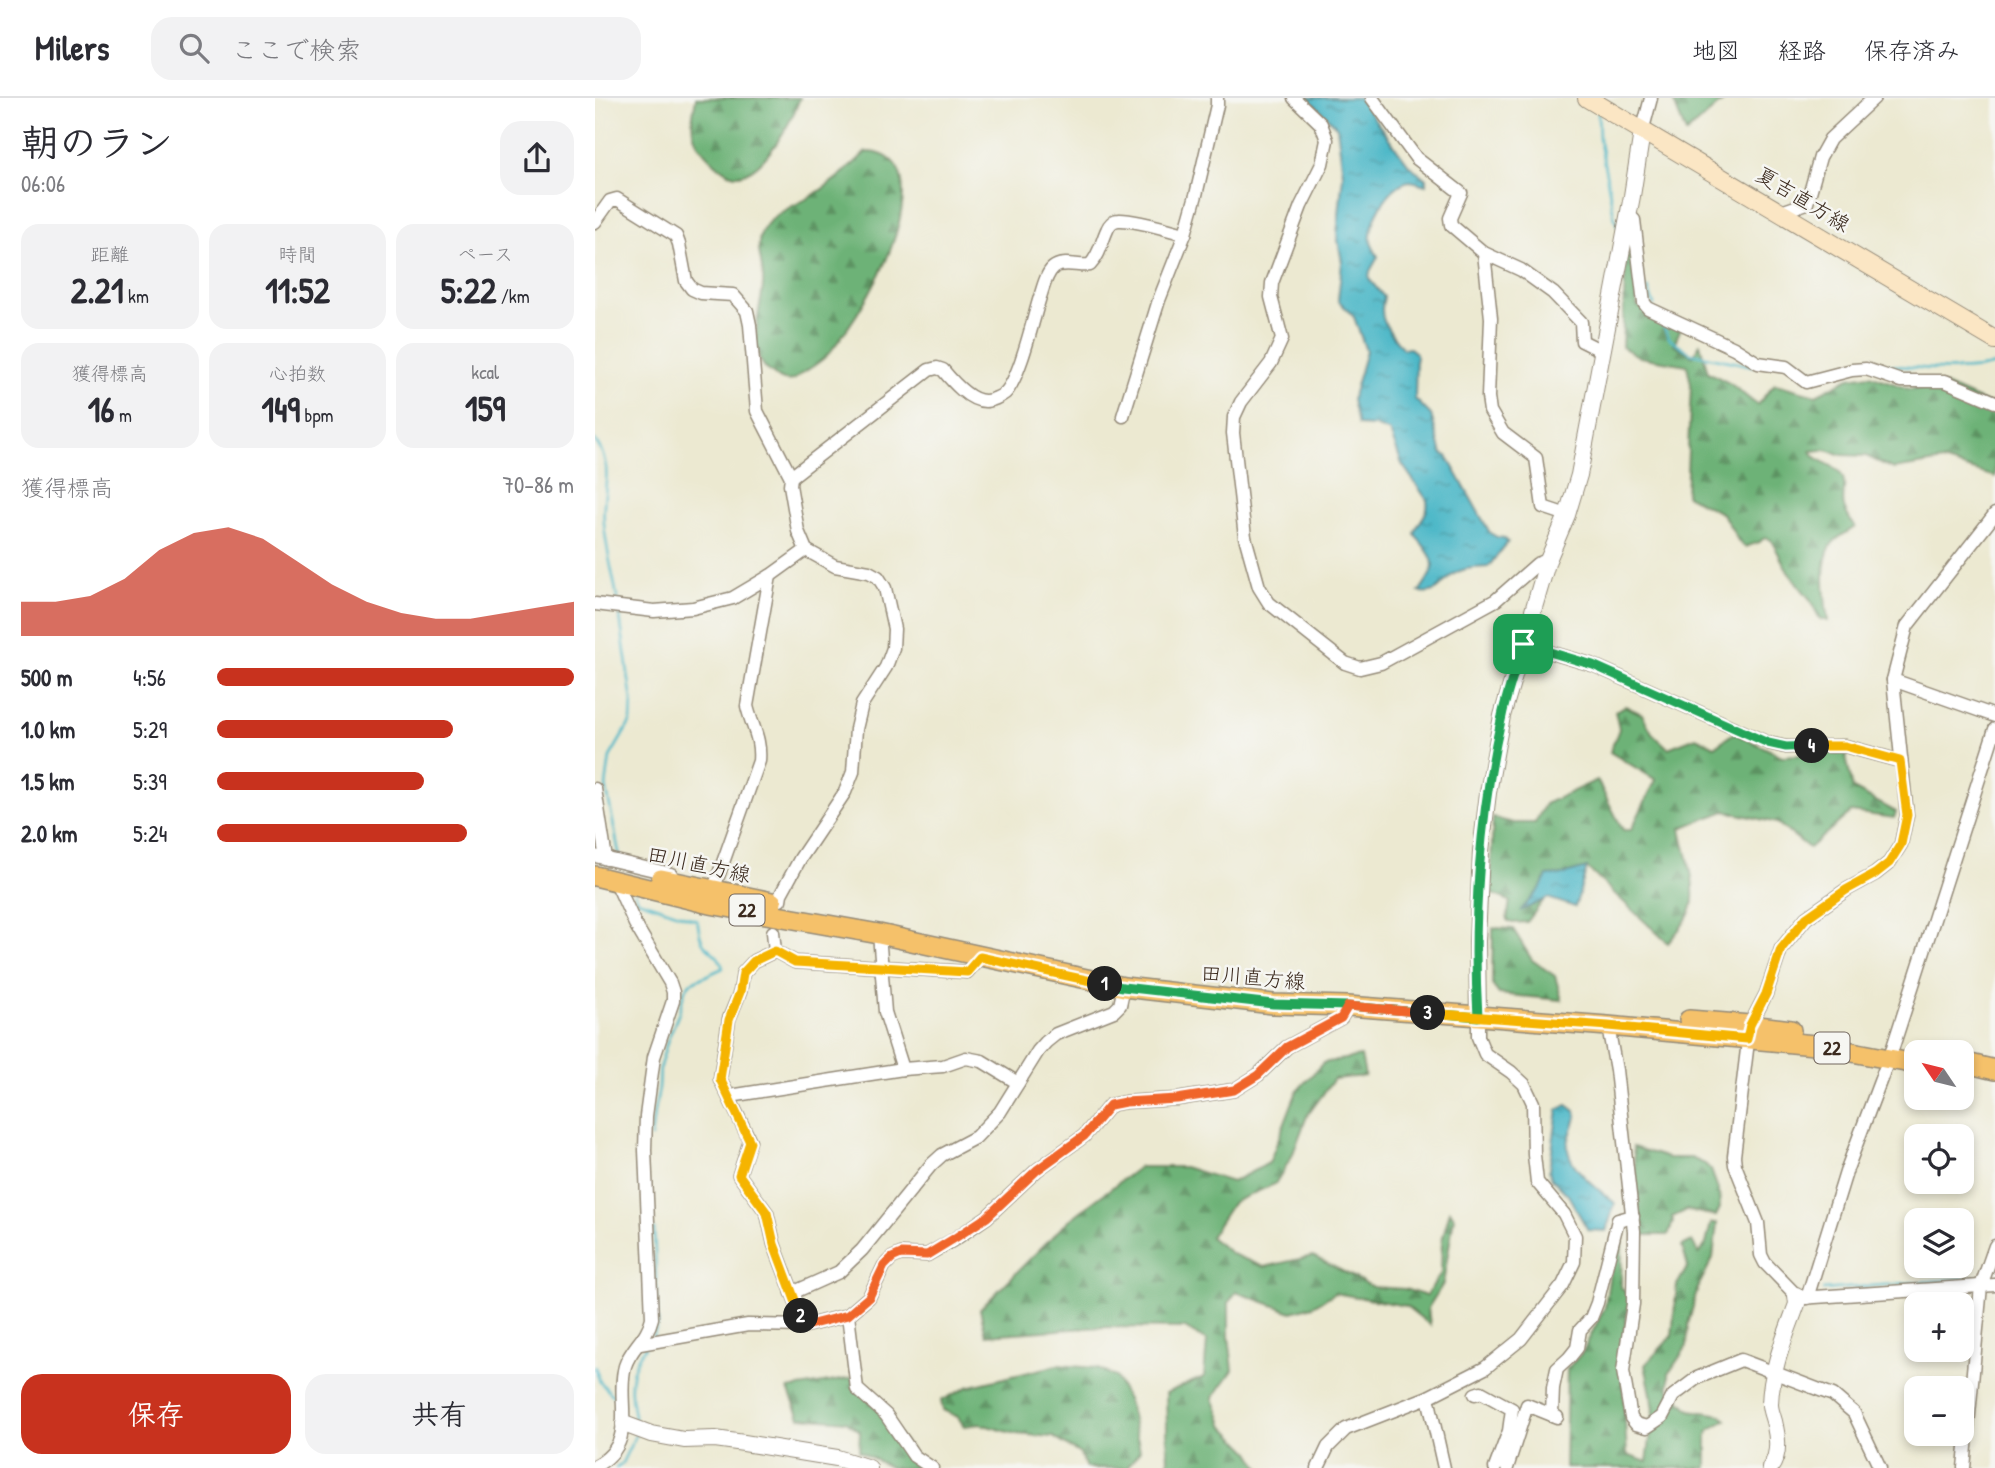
<!DOCTYPE html>
<html lang="ja">
<meta charset="utf-8">
<style>
body{margin:0;font-family:"Patrick Hand","Klee One",sans-serif;background:#f2f2f3;color:#2b2b33;height:100vh;display:flex;flex-direction:column;font-size:26px;white-space:nowrap}
*{box-sizing:border-box;margin:0}
p{font-size:23px;color:#7c7c81}
.icon{flex:none;width:38px;height:38px;fill:none;stroke:currentColor;stroke-width:2;stroke-linecap:round;stroke-linejoin:round}
.map{position:relative;flex:1;overflow:hidden}
.details{display:flex;flex-direction:column;background:#fff;width:595px}
.details>*{flex:none}
.needle{width:46px;rotate:305deg}
.controls{position:absolute;left:1309px;top:942px;display:grid;gap:14px}
.controls a{display:grid;place-items:center;width:70px;height:70px;border-radius:14px;background:#fff;box-shadow:0 4px 10px #0003;font-size:35px}
.pin{position:absolute;display:grid;place-items:center;width:60px;height:60px;color:#fff;margin:-30px;border-radius:14px;box-shadow:0 4px 10px #0006}
.km{position:absolute;width:35px;height:35px;margin:-18px;border-radius:50%;background:#222;color:#fff;font-size:19px;line-height:35px;text-align:center}
.round{display:grid;place-items:center;flex:none;width:74px;height:74px;border-radius:21px;background:#f2f2f3}
.head{display:flex;align-items:center;justify-content:space-between;height:119px;padding:0 21px}
h1{font-size:38px;font-weight:700;line-height:52px}
.stats{display:grid;grid-template-columns:repeat(3,1fr);gap:10px;height:119px;padding:7px 21px}
.stats div{display:grid;align-content:center;border-radius:18px;background:#f2f2f3;text-align:center}
.stats b{font-size:35px;font-weight:700}
.stats small{font-size:19px;font-weight:400}
.stats p{font-size:19px}
.chart{height:196px;padding:14px 21px}
.chart p{display:flex;justify-content:space-between}
.chart svg{width:100%;height:126px;margin-top:7px;fill:#c8321e;opacity:.7}
.primary-button{display:flex;gap:14px;margin-top:auto;padding:14px 21px}
.primary-button a{flex:1;height:80px;border-radius:21px;background:#c8321e;color:#fff;font-size:28px;font-weight:700;line-height:80px;text-align:center}
.primary-button a+a{background:#f2f2f3;color:#2b2b33}
ul{padding:0 21px;list-style:none;font-size:23px}
li{display:grid;grid-template-columns:112px 84px 1fr;align-items:center;height:52px}
li i{height:18px;border-radius:9px;background:#c8321e}
header{display:flex;align-items:center;gap:42px;box-sizing:border-box;height:98px;padding:0 35px;background:#fff;border-bottom:2px solid #e1e1e2}
header strong{font-size:33px}
nav{display:flex;gap:38px;margin-inline-start:auto;font-size:24px}
.search{width:490px;height:63px;background:#f2f2f3;display:flex;align-items:center;gap:18px;box-sizing:border-box;padding:0 24px;border-radius:21px;color:#7c7c81;font-size:26px}
main{display:flex;flex:1;min-height:0}
.map>svg:first-child{display:block}
.forest{fill:url(#forest-firs);stroke:#546e4a;stroke-width:2}
.water{fill:url(#water-ripples);stroke:#437072;stroke-width:2}
.lines{fill:none;stroke-linecap:round;stroke-linejoin:round}
.stream{stroke:#4bb7c7;stroke-width:2.5}
.minor-casing{stroke:#948a78;stroke-width:15}
.tertiary-casing{stroke:#948a78;stroke-width:18}
.secondary-casing{stroke:#948a78;stroke-width:20}
.primary-casing{stroke:#948a78;stroke-width:22}
.minor{stroke:#fff;stroke-width:12}
.tertiary{stroke:#fff;stroke-width:16}
.secondary{stroke:#fbe6c4;stroke-width:18}
.primary{stroke:#f5c16b;stroke-width:19}
.minor-bridge-casing{stroke:#948a78;stroke-width:15;stroke-linecap:butt}
.minor-bridge{stroke:#fff;stroke-width:12}
.split-1-casing{stroke:#fff;stroke-width:14}
.split-2-casing{stroke:#fff;stroke-width:14}
.split-3-casing{stroke:#fff;stroke-width:14}
.split-4-casing{stroke:#fff;stroke-width:14}
.split-5-casing{stroke:#fff;stroke-width:14}
.split-1{stroke:#22a559;stroke-width:9}
.split-2{stroke:#f5b400;stroke-width:9}
.split-3{stroke:#f0652b;stroke-width:9}
.split-4{stroke:#f5b400;stroke-width:9}
.split-5{stroke:#22a559;stroke-width:9}
.labels{text-anchor:middle;dominant-baseline:central;stroke-width:5;stroke-linejoin:round;paint-order:stroke}
.shield{fill:#f6f6f2;stroke:#73675e;stroke-width:2}
.shield-label{font-size:19px;font-weight:bold;fill:#3b2a1e}
.street-label{font-size:21px;fill:#3b2a1e;stroke:#f6f6f2}
</style>
<header>
<strong>Milers</strong>
<div class="search"><svg class="icon" aria-label="search" viewBox="0 0 24 24"><circle cx="10" cy="10" r="6"/><path d="M15 15l6 6"/></svg>ここで検索</div>
<nav><a>地図</a><a>経路</a><a>保存済み</a></nav>
</header>
<main>
<section class="details">
<div class="head"><div><h1>朝のラン</h1><p>06:06</p></div><a class="round"><svg class="icon" aria-label="share" viewBox="0 0 24 24"><path d="M12 15V3M7 8l5-5 5 5M5 13v7h14v-7"/></svg></a></div>
<div class="stats">
<div><p>距離</p><b>2.21<small> km</small></b></div>
<div><p>時間</p><b>11:52</b></div>
<div><p>ペース</p><b>5:22<small> /km</small></b></div>
</div>
<div class="stats">
<div><p>獲得標高</p><b>16<small> m</small></b></div>
<div><p>心拍数</p><b>149<small> bpm</small></b></div>
<div><p>kcal</p><b>159</b></div>
</div>
<div class="chart"><p><span>獲得標高</span>70–86 m</p>
<svg viewBox="0 0 160 44" preserveAspectRatio="none"><path d="M0 44V32L10 32L20 30L30 24L40 14L50 8L60 6L70 10L80 18L90 26L100 32L110 36L120 38L130 38L140 36L150 34L160 32V44z"/></svg>
</div>
<ul>
<li><b>500 m</b>4:56<i style="width:100%"></i></li>
<li><b>1.0 km</b>5:29<i style="width:66%"></i></li>
<li><b>1.5 km</b>5:39<i style="width:58%"></i></li>
<li><b>2.0 km</b>5:24<i style="width:70%"></i></li>
</ul>
<div class="primary-button"><a>保存</a><a>共有</a></div>
</section>
<div class="map">
<svg width="1400" height="1370" viewBox="0 0 1400 1370">
<defs>
<pattern id="forest-firs" width="22" height="20" patternUnits="userSpaceOnUse" patternTransform="scale(1.75)"><rect width="22" height="20" fill="#6db277"/><path d="M5 1l3.5 6h-7zM16 11l3.5 6h-7z" fill="#5b9161"/></pattern>
<pattern id="water-ripples" width="26" height="14" patternUnits="userSpaceOnUse" patternTransform="scale(1.75)"><rect width="26" height="14" fill="#4bb7c7"/><path d="M2 4q2-2 4 0t4 0M15 11q2-2 4 0t4 0" fill="none" stroke="#4095a1"/></pattern>
</defs>
<rect width="100%" height="100%" fill="#f6f6f2"/>
<filter id="ink" filterUnits="userSpaceOnUse"><feTurbulence type="fractalNoise" baseFrequency=".0143" numOctaves="2"/><feDisplacementMap in="SourceGraphic" scale="14" xChannelSelector="R" yChannelSelector="G"/><feConvolveMatrix kernelMatrix="1 2 1 2 8 2 1 2 1" color-interpolation-filters="sRGB"/></filter>
<filter id="wash" filterUnits="userSpaceOnUse"><feTurbulence type="fractalNoise" baseFrequency=".00686" numOctaves="4" result="noise"/><feDisplacementMap in="SourceGraphic" scale="28" xChannelSelector="R" yChannelSelector="G"/><feGaussianBlur stdDeviation="1.57" result="paint"/><feColorMatrix in="noise" values="0 0 0 0 0 0 0 0 0 0 0 0 0 0 0 0 0 1.4 0 .05"/><feComposite in="paint" operator="in"/></filter>
<g filter="url(#wash)">
<rect width="100%" height="100%" fill="#ece9d1"/>
<g class="forest">
<path d="M101,0h104c-8,22 -36,76 -63,77 -14,0 -39,-27 -43,-39 -4,-12 0,-27 2,-38z"/>
<path d="M1077,0h55l-41,35z"/>
<path d="M271,54c63,1 30,91 13,123 -13,26 -30,53 -48,76 -8,10 -19,16 -30,23 -1,1 -7,6 -8,6 -7,2 -15,-2 -20,-6 -30,-19 -12,-61 -10,-89 2,-20 -11,-39 1,-57 11,-16 32,-23 48,-32 19,-12 38,-28 54,-44z"/>
<path d="M1040,150l2,58 44,22 -7,16 19,12 7,-12 8,28 23,12 26,21 18,-21 41,11 33,-17 21,-3 39,14 36,-4 50,22v70l-52,-16 -49,8 -28,-13 -24,-1 -16,-5 -15,1c6,12 22,12 30,23 7,10 0,23 3,33 2,7 7,14 11,20 -7,5 -18,10 -23,17 -13,19 -7,55 -4,77l-8,-2 -11,-21 -21,-26 -16,-31 -6,-4 -7,5 -14,5 -6,-5 -16,-28 -37,-19 5,-111 -4,-19 -47,-8 -18,-10 4,-93z"/>
<path d="M1030,608l17,8 10,19 16,15 28,-11 19,9 19,-13 48,23 63,-4 8,37 43,23 -2,6 -43,-6 -42,36 -32,-25 -52,-12 -44,17c4,23 14,48 12,72 0,15 -16,32 -25,43l-81,-75 -25,7 -15,1 -7,13 -18,20 21,-8 -16,21 -15,1 -5,-3 3,-19 -20,-8 3,-75 21,5h21l10,-19 52,-24 26,50h8l25,-50 -46,-28 9,-23 -4,-18z"/>
<path d="M898,830l20,1 19,31 23,16 7,24 -63,-6 -7,-9z"/>
<path d="M766,958l4,20 -31,3 -27,37 -15,40 -17,28 -42,18 -23,35 22,17 32,13 49,-11 60,31 32,2 21,7 15,-23 1,-33 8,-29 4,6 -11,67 -15,24 2,17 -24,-19 -71,-13 -22,13 -21,6 -56,-20 -7,10v34l4,34 -20,28 11,28 26,26 10,16h-101l9,-5 -2,-70 38,-16 3,-36 -22,-13 -84,-1 -115,8 -6,-26 88,-88 71,-54h45l48,15 37,-19 28,-72 26,-28z"/>
<path d="M1038,1049l35,11h23l14,6 6,6 8,22 1,16 -4,8 -29,-6 -15,7 1,5 -5,13h-26z"/>
<path d="M1116,1125h6l-4,35 -15,29 -10,38 -1,21 -18,27v17l21,20 31,5 5,5 -17,10 -2,5v33h-142l2,-99 15,-16 23,-46 10,-68 7,1 -1,47 9,10 -9,56 6,102 20,7 7,-54 -9,-43 27,-29 5,-51 11,-19 -6,-20 10,-5 7,13 7,-10z"/>
<path d="M463,1267l38,3 20,9 13,27 11,46 -13,18h-41l-6,-14 -27,-17 -37,-3 -36,-10 -16,2 -6,-9 -15,-7 -2,-9 26,-14z"/>
<path d="M257,1280l73,90h-34l-32,-17 1,-20 -14,-10 -46,-4 -12,-28z"/>
</g>
<g class="water">
<path d="M713,0h51l50,67 17,14v6c-4,-1 -12,-4 -16,-4 -21,2 -42,42 -39,61 1,5 5,10 7,15l-8,14 -1,8 15,18c-7,24 5,33 19,52l7,-1 6,5 -1,46 16,16 11,39 5,2 43,77 7,4 7,1 4,4 -20,25c-12,1 -23,0 -34,7 -14,9 -13,21 -35,18 22,-30 16,-30 -4,-58 2,-14 15,-18 12,-34l-25,-36 -12,-32 -15,-6 -17,-1 -6,-25 14,-49 -12,-34 -16,-17 4,-38 -5,-27 6,-61 -6,-47z"/>
<path d="M992,770l-12,39 -27,-9 -28,13 20,-22 7,-13 15,-1z"/>
<path d="M972,1007l8,6 2,4c-3,9 -7,19 -9,28 -4,22 32,48 47,60l-9,28 -18,-1 -20,-35 -17,-17 -2,-8 9,-60z"/>
</g>
<g class="lines">
<g class="stream">
<path d="M1003,14l1,26 16,82 4,9"/>
<path d="M1053,190l6,17"/>
<path d="M1064,220l10,20 22,15 62,13"/>
<path d="M1265,265h9c36,3 92,12 126,2"/>
<path d="M0,342c21,30 6,50 9,83 2,27 10,54 14,80"/>
<path d="M24,512l13,91 -1,20 -21,36 -4,29 14,72"/>
<path d="M40,795l3,7 59,20c2,7 2,18 7,24 8,9 16,11 19,24l-33,15 -5,7 -7,25 -10,24 -8,27 -1,23 -5,23 -3,26"/>
<path d="M1228,1192l157,-13"/>
<path d="M58,1238l5,-12 -4,-95"/>
<path d="M0,1269l5,15 18,19"/>
<path d="M40,1323c-6,-29 -8,-50 10,-74"/>
<path d="M21,1370l6,-5 14,-29"/>
</g>
</g>
</g>
<g filter="url(#ink)">
<g class="lines">
<defs>
<g id="minor">
<path d="M699,0l27,26 6,16 -5,24 -21,42 -29,77 -1,14 11,42 -11,24 -30,39 -7,15 -1,16 12,104 14,50 10,16 76,60 15,5 21,-5 115,-63 41,-36 11,-4"/>
<path d="M777,0l44,60 45,35 -11,25 1,7 33,28 37,17 32,23 28,29 1,19 20,10"/>
<path d="M1047,34l9,-34"/>
<path d="M1186,114l26,-9 13,-46 10,-18 44,-41"/>
<path d="M1034,117l5,5 10,83 4,5 86,40 24,15 28,4 20,15 46,-12 14,-1 35,12h44l50,21"/>
<path d="M0,124l15,-21 7,-2 59,37 3,8 7,37 6,8 9,4 32,2 14,16 3,14 7,86 34,66 -1,8 8,46 8,19 29,16 34,6 9,5 7,11 9,41 -1,19 -7,19 -24,37 -6,25 -3,43 -8,20 -45,67 -19,35 -1,6"/>
<path d="M889,155l7,65 -3,79 2,14 13,22 33,25 7,49 24,8"/>
<path d="M528,318l36,-116 26,-66 11,-39 21,-90v-7"/>
<path d="M196,379l138,-107 8,-2 6,2c9,11 26,31 42,31 6,0 15,-4 20,-8 15,-15 28,-74 35,-96 3,-9 6,-23 13,-29 9,-8 26,-1 37,-3 10,-10 11,-22 17,-35 2,-5 6,-10 12,-10 14,-1 51,10 66,14"/>
<path d="M0,506l59,7 39,-3 40,-10 37,-22 36,-26"/>
<path d="M927,546l71,21 175,78 18,4 59,-1 55,15"/>
<path d="M1298,582l102,36"/>
<path d="M0,691l11,70"/>
<path d="M0,758l76,18"/>
<path d="M120,787l44,-124c2,-23 -7,-34 -12,-55l23,-130"/>
<path d="M178,834l2,19 -21,10 -11,12 -3,19 -11,27 -9,60 30,62 -11,34 28,38 7,31 31,82"/>
<path d="M284,836l2,25"/>
<path d="M180,853l20,11 172,10 13,-15"/>
<path d="M287,877l3,37 18,57"/>
<path d="M1013,928l8,44 18,161 -1,73 -10,67 8,47 5,6 11,3 15,-10 11,-21 24,-18 44,-18 92,35 21,18 26,55"/>
<path d="M135,998l173,-27 40,-3 23,-8 16,3 36,22"/>
<path d="M197,1195l47,-21 23,-22 69,-85 11,-10 34,-18 24,-25 38,-61 8,-9 10,-8 58,-23 6,-6 4,-18"/>
<path d="M1201,1197l-31,-32 -4,-8 -3,-32 -23,-58 -1,-9 16,-131 16,-31 15,-45 25,-31 40,-28 29,-16 14,-11 12,-19 6,-29 -14,-135 14,-54 88,-112"/>
<path d="M1205,1200l195,-13"/>
<path d="M1212,1200l40,-129 46,-122 102,-318"/>
<path d="M253,1217l9,74 29,26 28,41 18,12"/>
<path d="M45,1246l108,-19 57,1 43,-11 21,-18 15,-31 8,-8 9,-4 26,1 28,-16 32,-22 50,-47 47,-34 26,-31 15,-3 52,-3 57,-9 24,-15 29,-28 54,-29 7,-12"/>
<path d="M880,1296l6,-2 31,17 -3,22 -14,37"/>
<path d="M833,1299l16,71"/>
<path d="M957,1317l1,-27 4,-19 12,-11 8,-10 3,-18 11,-12 6,-15 21,-83 15,-4"/>
<path d="M0,1368c45,-23 20,-66 30,-100 6,-19 22,-27 27,-48l-7,-168 1,-34 8,-59 19,-56v-9l-3,-9 -35,-59 -19,-42"/>
<path d="M723,1370l10,-21 18,-18 82,-32 57,-29 36,-29 42,-54 11,-23 1,-26 -11,-22 -27,-32 -3,-27 -1,-52 -9,-19 -13,-12 -26,-18 -7,-17v-20"/>
<path d="M912,1370l20,-63 30,12"/>
<path d="M1369,1370l17,-182 14,-40"/>
</g>
<g id="tertiary">
<path d="M883,919l-1,-76 4,-90 7,-58 14,-77 46,-156 19,-45 12,-40 53,-279 10,-64"/>
<path d="M29,1326l27,10 33,6 31,-1 29,4 93,15 32,10"/>
<path d="M1175,1370c9,-12 8,-29 5,-42 -1,-8 -5,-14 -5,-22 1,-35 15,-67 27,-100l-1,-9"/>
</g>
<path id="secondary" d="M992,0l408,242"/>
<g id="primary">
<path d="M0,778l115,28 169,30 245,53 149,17 75,2 260,20 207,19 101,19"/>
<path d="M66,781l111,23"/>
<path d="M1094,922l61,5 41,5"/>
<path d="M1367,964l33,8"/>
</g>
</defs>
<use href="#minor" class="minor-casing"/>
<use href="#tertiary" class="tertiary-casing"/>
<use href="#secondary" class="secondary-casing"/>
<use href="#primary" class="primary-casing"/>
<use href="#minor" class="minor"/>
<use href="#tertiary" class="tertiary"/>
<use href="#secondary" class="secondary"/>
<use href="#primary" class="primary"/>
<defs>
<path id="minor-bridge" d="M286,861l1,16"/>
</defs>
<use href="#minor-bridge" class="minor-bridge-casing"/>
<use href="#minor-bridge" class="minor-bridge"/>
</g>
</g>
<g class="lines" filter="url(#ink)">
<defs>
<path id="split-1" d="M510,886l18,3 150,17 75,2 130,11c-6,-96 2,-207 24,-301 5,-24 14,-48 21,-72"/>
<path id="split-2" d="M206,1218l-27,-72 -7,-31 -28,-38 11,-33 -30,-63 9,-59 11,-28 3,-19 11,-12 21,-10 20,11 172,10 13,-15 125,27"/>
<path id="split-3" d="M206,1218l4,10 43,-11 21,-18 15,-31 8,-8 9,-4 26,1 28,-17 32,-21 50,-47 47,-34 26,-31 15,-3 52,-3 57,-9 24,-15 29,-28 54,-29 7,-12 80,7"/>
<path id="split-4" d="M833,915l180,13 139,13 3,-14 16,-31 15,-45 25,-31 40,-28 29,-16 14,-11 12,-19 6,-29 -7,-54 -55,-15h-33"/>
<path id="split-5" d="M928,546l70,21 175,78 18,4 26,-1"/>
</defs>
<use href="#split-1" class="split-1-casing"/>
<use href="#split-2" class="split-2-casing"/>
<use href="#split-3" class="split-3-casing"/>
<use href="#split-4" class="split-4-casing"/>
<use href="#split-5" class="split-5-casing"/>
<use href="#split-1" class="split-1"/>
<use href="#split-2" class="split-2"/>
<use href="#split-3" class="split-3"/>
<use href="#split-4" class="split-4"/>
<use href="#split-5" class="split-5"/>
</g>
<g class="labels">
<g class="shield">
<rect x="134.5" y="796.5" width="35" height="31" rx="5"/>
<rect x="1219.5" y="934.5" width="35" height="31" rx="5"/>
</g>
<g class="shield-label">
<text x="152" y="812">22</text>
<text x="1237" y="950">22</text>
</g>
<g class="street-label">
<text transform="translate(1208 101) rotate(31)">夏吉直方線</text>
<text transform="translate(104 766) rotate(12)">田川直方線</text>
<text transform="translate(658 879) rotate(5)">田川直方線</text>
</g>
</g>
</svg>
<div class="controls">
<a><svg class="needle" viewBox="-14 -14 28 28"><path d="M0-13l5 13h-10z" fill="#e53935"/><path d="M0 13l5-13h-10z" fill="#7c7c81"/></svg></a>
<a><svg class="icon" aria-label="locate" viewBox="0 0 24 24"><circle cx="12" cy="12" r="6"/><path d="M12 2v4M12 18v4M2 12h4M18 12h4"/></svg></a>
<a><svg class="icon" aria-label="layers" viewBox="0 0 24 24"><path d="M12 4l9 5-9 5-9-5zM3 14l9 5 9-5"/></svg></a>
<a>+</a>
<a>−</a>
</div>
<div class="pin" style="left:928px;top:546px;background:#1e9e55"><svg class="icon" aria-label="arrive" viewBox="0 0 24 24"><path d="M6 21V4h12l-3 4 3 4H6"/></svg></div>
<b class="km" style="left:510px;top:886px">1</b>
<b class="km" style="left:206px;top:1218px">2</b>
<b class="km" style="left:833px;top:915px">3</b>
<b class="km" style="left:1217px;top:648px">4</b>
</div>
</main>
